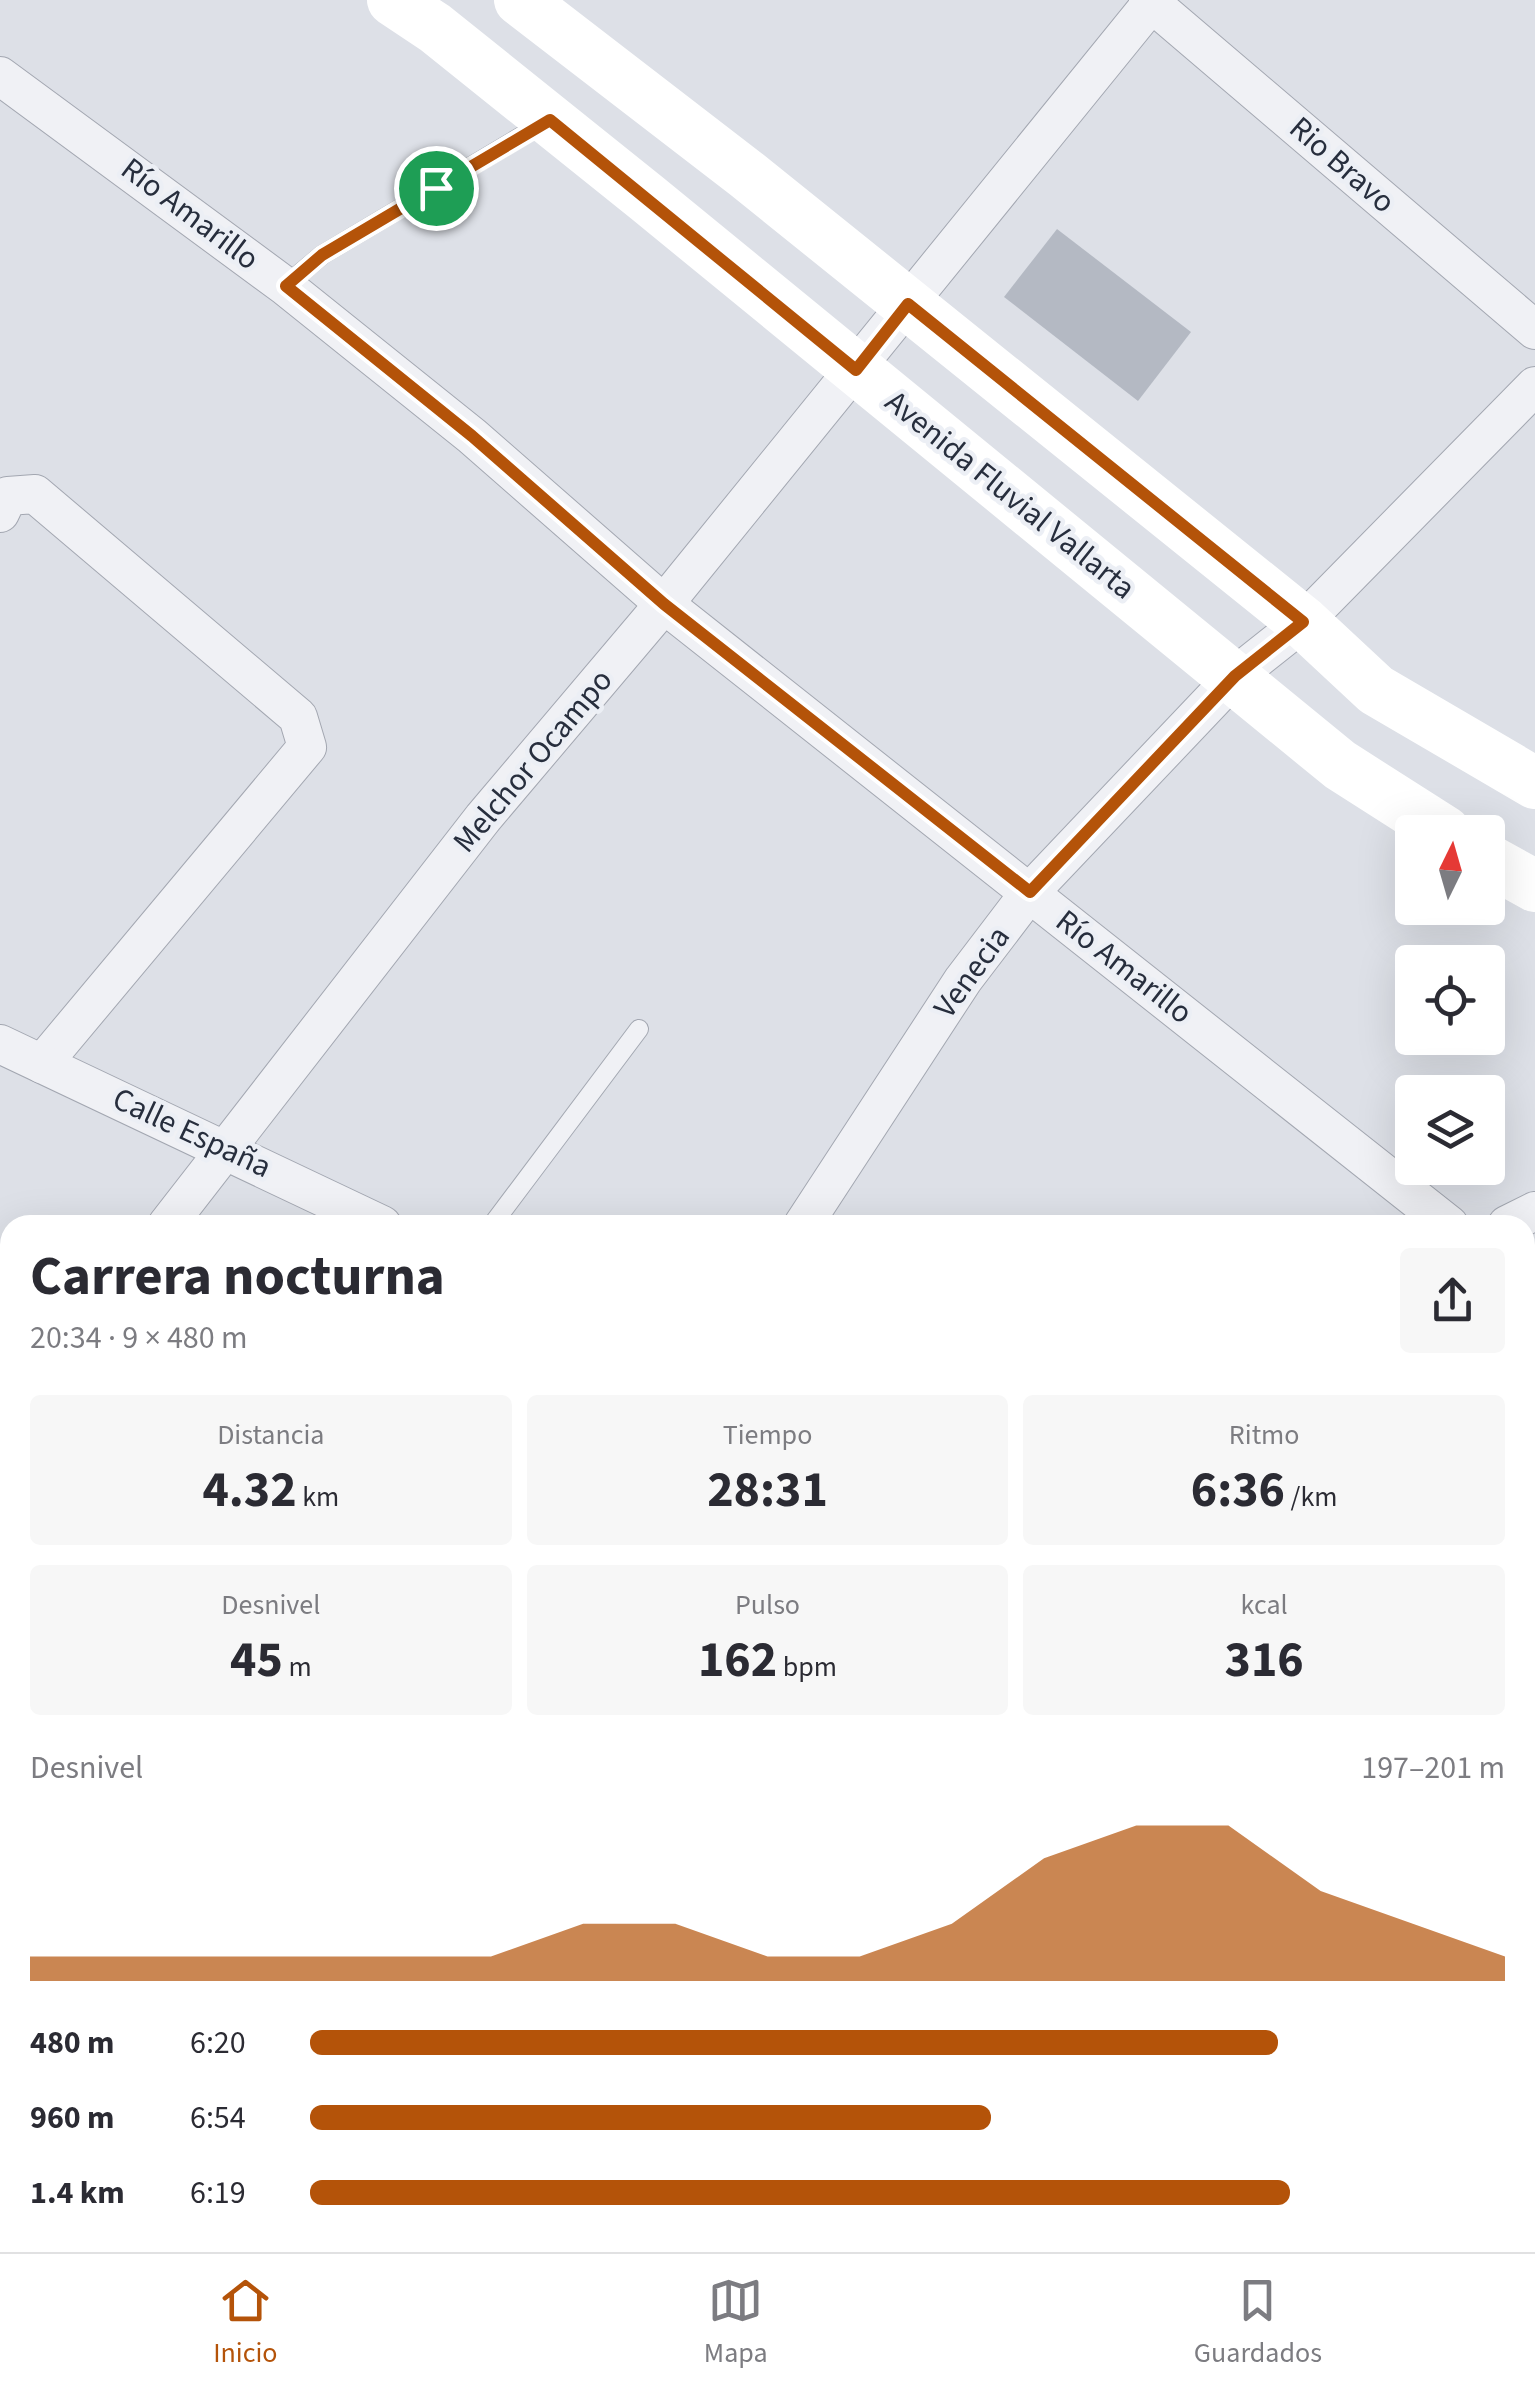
<!DOCTYPE html>
<html lang="es">
<meta charset="utf-8">
<style>
body{margin:0;font-family:"Source Sans 3",sans-serif;background:#f7f7f7;color:#2b2b33;height:100vh;display:flex;flex-direction:column;font-size:38px;white-space:nowrap}
*{box-sizing:border-box;margin:0}
p{font-size:32px;color:#7c7c81}
.icon{flex:none;width:55px;height:55px;fill:none;stroke:currentColor;stroke-width:2;stroke-linecap:round;stroke-linejoin:round}
.map{position:relative;flex:1;overflow:hidden}
.side{position:absolute;left:0px;top:1215px;width:1535px;height:1038px;display:flex;flex-direction:column;background:#fff;border-radius:30px 30px 0 0;box-shadow:0 10px 40px #0002}
.side>*{flex:none}
.needle{width:65px;rotate:5deg}
.tools{position:absolute;left:1395px;top:815px;display:grid;gap:20px}
.tools a{display:grid;place-items:center;width:110px;height:110px;border-radius:10px;background:#fff;box-shadow:0 10px 40px #0002;font-size:50px}
.pin{position:absolute;display:grid;place-items:center;width:85px;height:85px;color:#fff;margin:-42px;border:5px solid #fff;border-radius:50%;box-shadow:0 2px 10px #0007}
.round{display:grid;place-items:center;flex:none;width:105px;height:105px;border-radius:10px;background:#f7f7f7}
.summary{display:flex;align-items:center;justify-content:space-between;height:170px;padding:0 30px}
h1{font-size:55px;font-weight:700;line-height:75px}
.metrics{display:grid;grid-template-columns:repeat(3,1fr);gap:15px;height:170px;padding:10px 30px}
.metrics div{display:grid;align-content:center;border-radius:10px;background:#f7f7f7;text-align:center}
.metrics b{font-size:50px;font-weight:700}
.metrics small{font-size:28px;font-weight:400}
.metrics p{font-size:28px}
.chart{height:280px;padding:20px 30px}
.chart p{display:flex;justify-content:space-between}
.chart svg{width:100%;height:180px;margin-top:10px;fill:#b45309;opacity:.7}
ul{padding:0 30px;list-style:none;font-size:32px}
li{display:grid;grid-template-columns:160px 120px 1fr;align-items:center;height:75px}
li i{height:25px;border-radius:12px;background:#b45309}
.dock{display:flex;justify-content:space-around;align-items:center;height:140px;border-top:2px solid #e1e1e2;background:#fff;font-size:28px;color:#7c7c81}
.dock a{display:grid;justify-items:center;gap:5px}
.dock .selected{color:#b45309}
.map>svg:first-child{display:block}
.building{fill:#b4b9c3}
.lines{fill:none;stroke-linecap:round;stroke-linejoin:round}
.lane-casing{stroke:#a3a7b1;stroke-width:20}
.street-casing{stroke:#a3a7b1;stroke-width:40}
.lane{stroke:#f0f1f5;stroke-width:18}
.street{stroke:#f0f1f5;stroke-width:38}
.secondary{stroke:#fff;stroke-width:52}
.route-casing{stroke:#fff;stroke-width:20}
.route{stroke:#b45309;stroke-width:12}
.labels{text-anchor:middle;dominant-baseline:central;stroke-width:9;stroke-linejoin:round;paint-order:stroke}
.street-label{font-size:32px;fill:#272e3d;stroke:#eceff5}
</style>
<div class="map">
<svg width="1535" height="2252" viewBox="0 0 1535 2252">
<rect width="100%" height="100%" fill="#dde0e7"/>
<path class="building" d="M1057,229l134,103 -53,69 -134,-104z"/>
<g class="lines">
<defs>
<g id="lane">
<path d="M285,286l37,-31 220,-131"/>
<path d="M492,1225l147,-196"/>
<path d="M564,2252l7,-10"/>
</g>
<g id="street">
<path d="M1148,0l387,330"/>
<path d="M0,76l285,210 187,150 192,168 785,621"/>
<path d="M0,513l8,-17 27,-2 263,223 9,30 -265,317"/>
<path d="M0,1044l382,181"/>
<path d="M167,1225l316,-407 181,-214 490,-604"/>
<path d="M803,1225l160,-245 67,-88 205,-216 68,-54 232,-236"/>
<path d="M1507,1225l28,-14"/>
<path d="M1525,1294l10,10"/>
<path d="M0,1346l10,5"/>
<path d="M0,1449l10,-16"/>
<path d="M0,1515l10,7"/>
<path d="M1525,2074l10,-15"/>
<path d="M0,2175l10,8"/>
<path d="M86,2242l12,10"/>
<path d="M944,2242l12,10"/>
<path d="M147,2252l6,-10"/>
<path d="M761,2252l7,-10"/>
<path d="M1405,2252l6,-10"/>
</g>
</defs>
<use href="#lane" class="lane-casing"/>
<use href="#street" class="street-casing"/>
<use href="#lane" class="lane"/>
<use href="#street" class="street"/>
<g class="secondary">
<path d="M393,0l42,28 212,170 693,567 105,67"/>
<path d="M520,0l226,174 557,448 73,68 159,93"/>
<path d="M1488,860l47,26"/>
</g>
</g>
<g class="lines">
<defs>
<path id="route" d="M550,120l306,250 52,-66 395,318 -68,54 -205,216 -366,-288 -192,-168 -186,-150 36,-31z"/>
</defs>
<use href="#route" class="route-casing"/>
<use href="#route" class="route"/>
</g>
<g class="labels">
<g class="street-label">
<text transform="translate(1342 165) rotate(41)">Rio Bravo</text>
<text transform="translate(190 214) rotate(37)">Río Amarillo</text>
<text transform="translate(1010 495) rotate(39)">Avenida Fluvial Vallarta</text>
<text transform="translate(533 761) rotate(-50)">Melchor Ocampo</text>
<text transform="translate(1124 967) rotate(38)">Río Amarillo</text>
<text transform="translate(972 972) rotate(-54)">Venecia</text>
<text transform="translate(192 1133) rotate(25)">Calle España</text>
</g>
</g>
</svg>
<div class="tools">
<a><svg class="needle" viewBox="-14 -14 28 28"><path d="M0-13l5 13h-10z" fill="#e53935"/><path d="M0 13l5-13h-10z" fill="#7c7c81"/></svg></a>
<a><svg class="icon" aria-label="locate" viewBox="0 0 24 24"><circle cx="12" cy="12" r="6"/><path d="M12 2v4M12 18v4M2 12h4M18 12h4"/></svg></a>
<a><svg class="icon" aria-label="layers" viewBox="0 0 24 24"><path d="M12 4l9 5-9 5-9-5zM3 14l9 5 9-5"/></svg></a>
</div>
<div class="pin" style="left:436px;top:188px;background:#1e9e55"><svg class="icon" aria-label="arrive" viewBox="0 0 24 24"><path d="M6 21V4h12l-3 4 3 4H6"/></svg></div>
<section class="side">
<div class="summary"><div><h1>Carrera nocturna</h1><p>20:34 · 9 × 480 m</p></div><a class="round"><svg class="icon" aria-label="share" viewBox="0 0 24 24"><path d="M12 15V3M7 8l5-5 5 5M5 13v7h14v-7"/></svg></a></div>
<div class="metrics">
<div><p>Distancia</p><b>4.32<small> km</small></b></div>
<div><p>Tiempo</p><b>28:31</b></div>
<div><p>Ritmo</p><b>6:36<small> /km</small></b></div>
</div>
<div class="metrics">
<div><p>Desnivel</p><b>45<small> m</small></b></div>
<div><p>Pulso</p><b>162<small> bpm</small></b></div>
<div><p>kcal</p><b>316</b></div>
</div>
<div class="chart"><p><span>Desnivel</span>197–201 m</p>
<svg viewBox="0 0 160 44" preserveAspectRatio="none"><path d="M0 44V38L10 38L20 38L30 38L40 38L50 38L60 30L70 30L80 38L90 38L100 30L110 14L120 6L130 6L140 22L150 30L160 38V44z"/></svg>
</div>
<ul>
<li><b>480 m</b>6:20<i style="width:81%"></i></li>
<li><b>960 m</b>6:54<i style="width:57%"></i></li>
<li><b>1.4 km</b>6:19<i style="width:82%"></i></li>
</ul>
</section>
</div>
<nav class="dock">
<a class="selected"><svg class="icon" aria-label="home" viewBox="0 0 24 24"><path d="M3 11l9-7 9 7M6 9v11h12V9"/></svg>Inicio</a>
<a><svg class="icon" aria-label="map" viewBox="0 0 24 24"><path d="M3 6l6-2 6 2 6-2v14l-6 2-6-2-6 2zM9 4v14M15 6v14"/></svg>Mapa</a>
<a><svg class="icon" aria-label="saved" viewBox="0 0 24 24"><path d="M7 4h10v16l-5-4-5 4z"/></svg>Guardados</a>
</nav>
